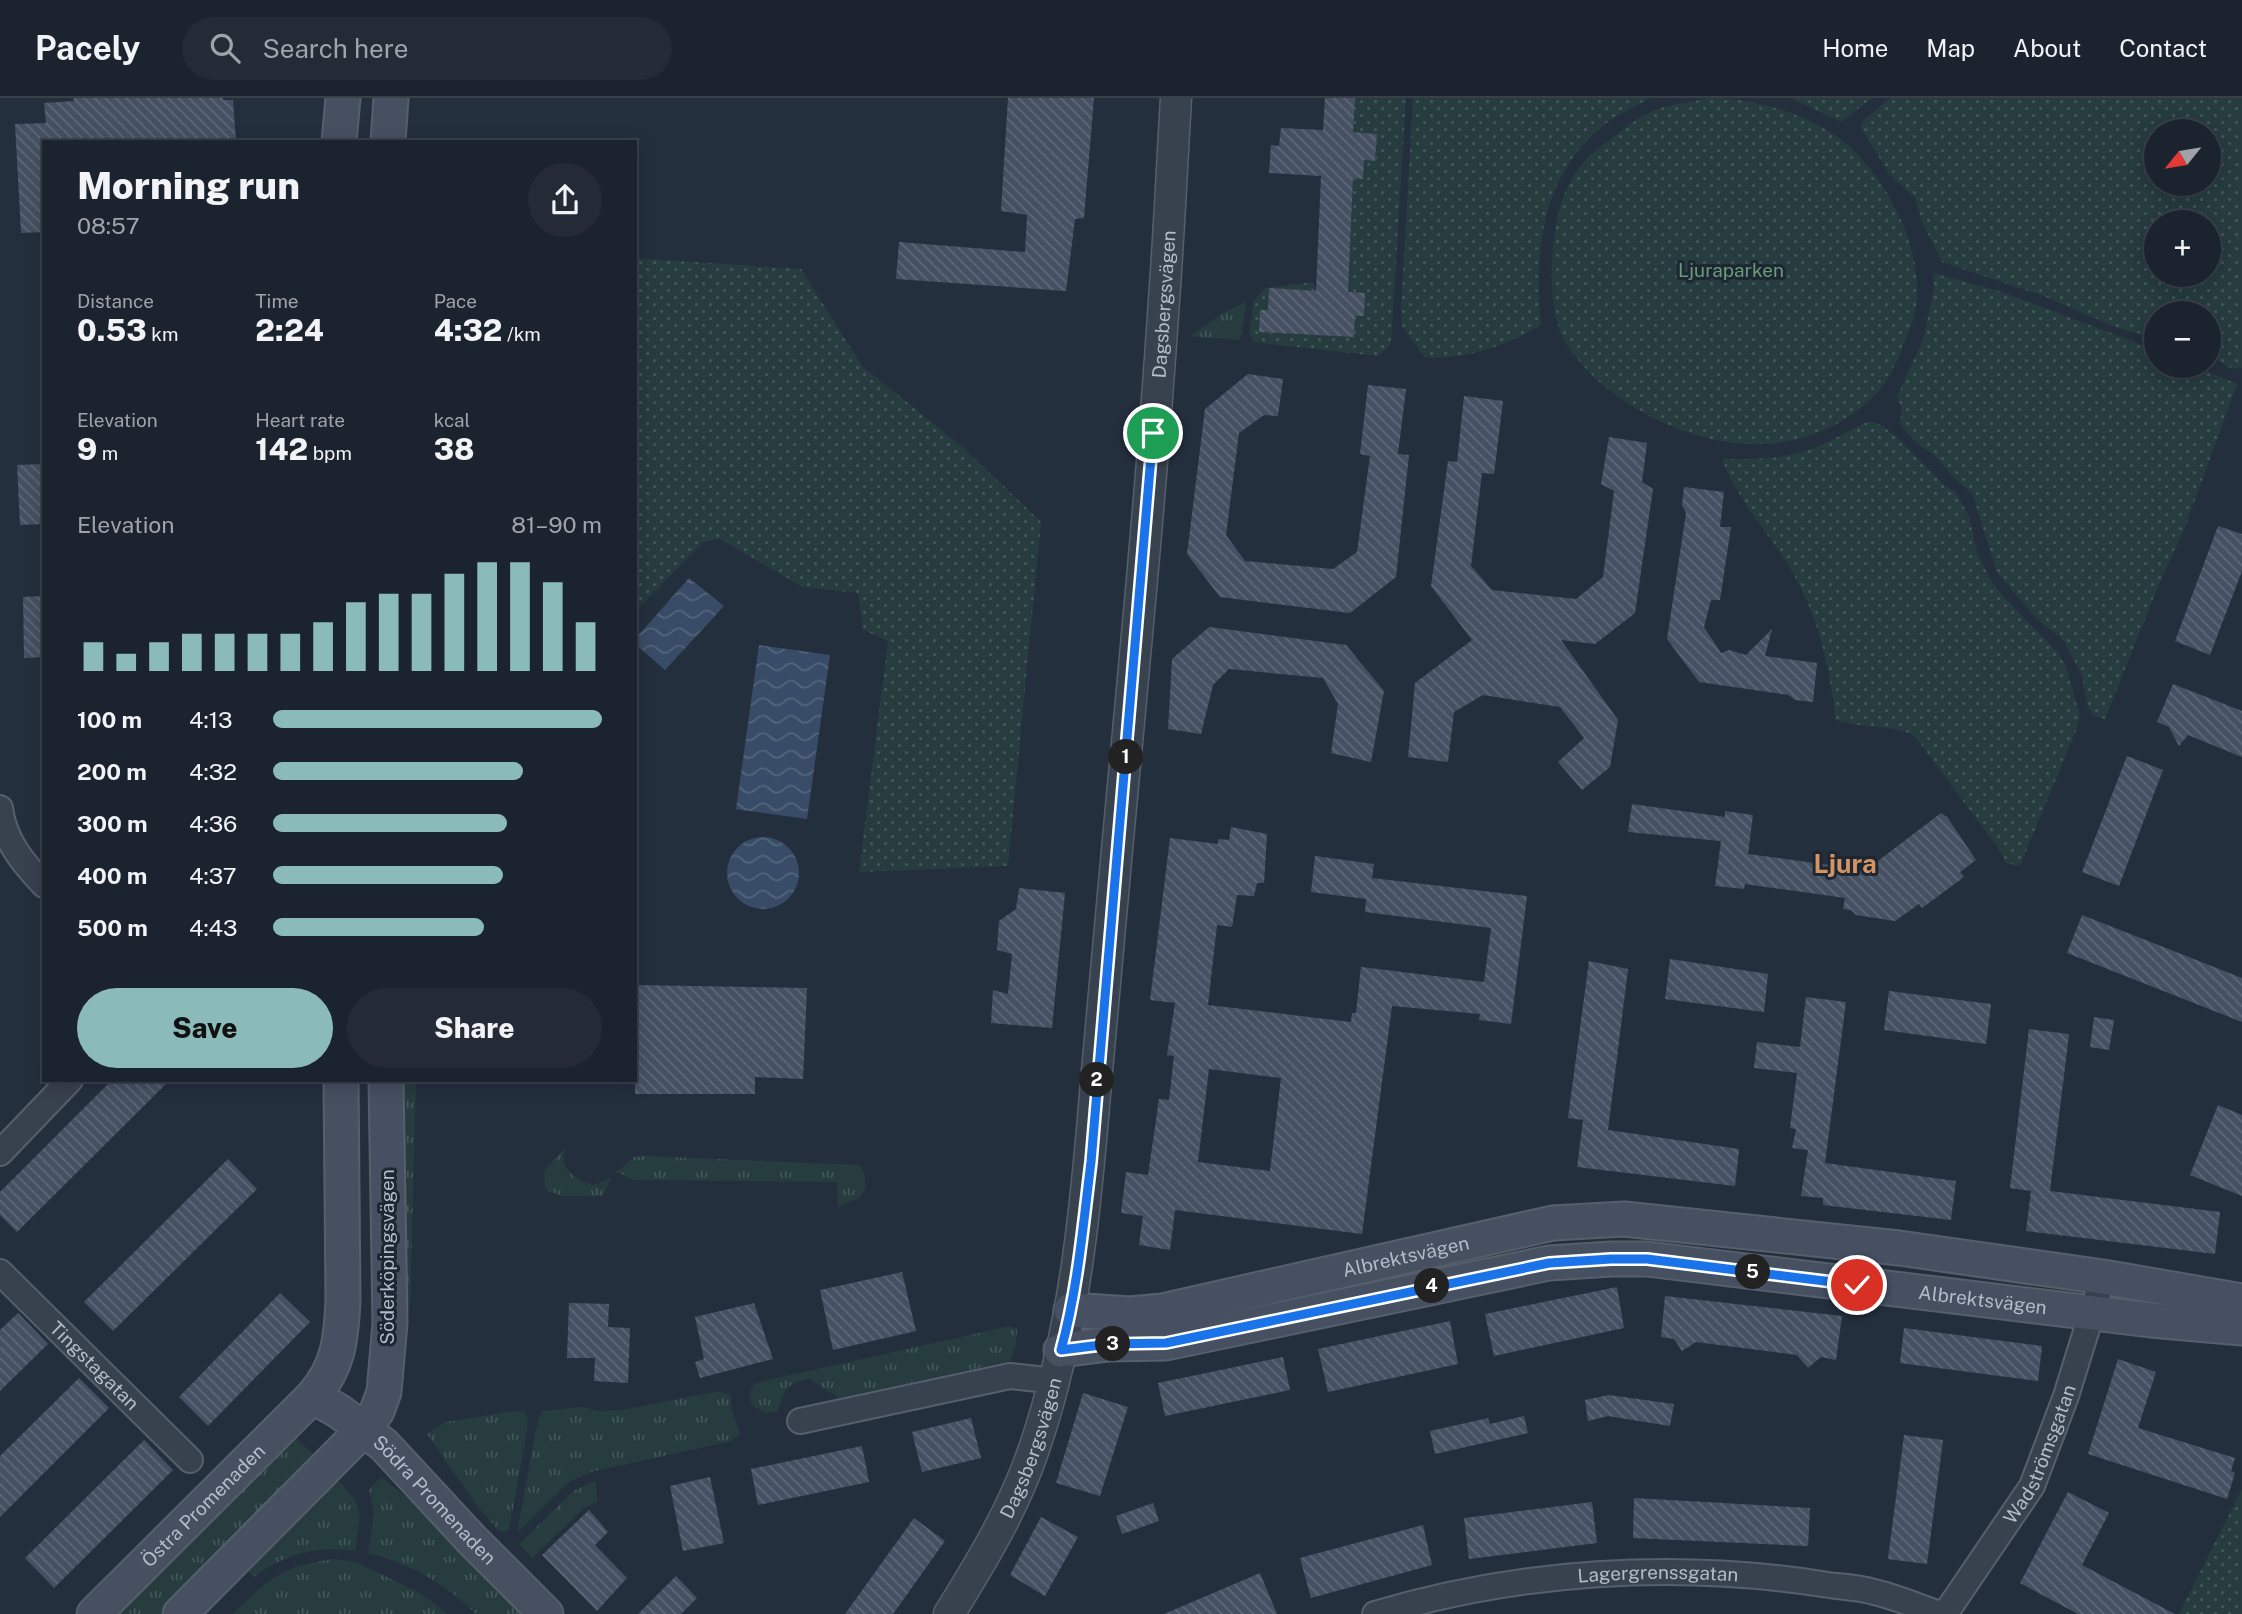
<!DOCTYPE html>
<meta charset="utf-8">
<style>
body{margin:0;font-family:"Public Sans",sans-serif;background:#242b36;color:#f1f3f6;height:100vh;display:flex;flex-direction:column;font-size:26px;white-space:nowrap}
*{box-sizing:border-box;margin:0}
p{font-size:23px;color:#a0a4aa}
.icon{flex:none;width:38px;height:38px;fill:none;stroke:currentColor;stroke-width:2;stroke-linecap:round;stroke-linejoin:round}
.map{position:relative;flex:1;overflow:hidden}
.panel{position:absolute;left:42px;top:42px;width:595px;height:942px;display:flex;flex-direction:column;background:#1b232e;border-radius:0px;box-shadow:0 4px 18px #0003,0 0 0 2px #39404a}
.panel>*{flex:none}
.needle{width:46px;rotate:240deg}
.fabs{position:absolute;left:2144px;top:21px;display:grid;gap:14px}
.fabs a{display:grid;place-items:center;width:77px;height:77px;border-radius:50%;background:#1b232e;box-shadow:0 4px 18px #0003,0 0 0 2px #39404a;font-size:35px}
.pin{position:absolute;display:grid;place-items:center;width:60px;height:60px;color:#fff;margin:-30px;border:4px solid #fff;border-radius:50%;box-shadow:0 2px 7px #0007}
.km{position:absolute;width:35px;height:35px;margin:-18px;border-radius:50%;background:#222;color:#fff;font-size:19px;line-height:35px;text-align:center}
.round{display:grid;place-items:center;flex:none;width:74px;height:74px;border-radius:37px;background:#242b36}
.headline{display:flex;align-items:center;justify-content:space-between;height:119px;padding:0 35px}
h1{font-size:38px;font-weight:800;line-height:52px}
.metrics{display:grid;grid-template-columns:repeat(3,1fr);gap:10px;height:119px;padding:7px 35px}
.metrics div{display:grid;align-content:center}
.metrics b{font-size:30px;font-weight:800}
.metrics small{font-size:19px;font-weight:400}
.metrics p{font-size:19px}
.chart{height:196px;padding:14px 35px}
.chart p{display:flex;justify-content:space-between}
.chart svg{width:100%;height:126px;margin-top:7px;stroke:#8bbbb9;stroke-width:6}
.action{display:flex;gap:14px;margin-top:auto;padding:14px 35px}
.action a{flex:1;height:80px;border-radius:42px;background:#8bbbb9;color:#111;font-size:28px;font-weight:800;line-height:80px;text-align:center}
.action a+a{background:#242b36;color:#f1f3f6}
ul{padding:0 35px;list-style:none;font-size:23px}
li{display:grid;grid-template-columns:112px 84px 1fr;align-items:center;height:52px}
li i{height:18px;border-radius:9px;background:#8bbbb9}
header{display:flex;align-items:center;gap:42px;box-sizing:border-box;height:98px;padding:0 35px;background:#1b232e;border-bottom:2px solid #39404a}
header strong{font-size:33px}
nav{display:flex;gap:38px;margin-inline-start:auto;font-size:24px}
.search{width:490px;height:63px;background:#242b36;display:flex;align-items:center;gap:18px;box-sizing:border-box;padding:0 24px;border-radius:38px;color:#a0a4aa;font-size:26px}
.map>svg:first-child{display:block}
.grass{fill:url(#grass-tufts)}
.park{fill:url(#park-dots);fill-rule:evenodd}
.water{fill:url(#water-waves)}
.building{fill:url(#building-back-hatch);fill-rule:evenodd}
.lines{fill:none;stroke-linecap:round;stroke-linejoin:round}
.minor-casing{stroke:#565f6c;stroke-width:28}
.tertiary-casing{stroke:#565f6c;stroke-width:33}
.secondary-casing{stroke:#565f6c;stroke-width:37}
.minor{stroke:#38414e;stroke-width:24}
.tertiary{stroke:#38414e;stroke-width:30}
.secondary{stroke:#465061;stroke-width:33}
.route-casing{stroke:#fff;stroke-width:14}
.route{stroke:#1a73e8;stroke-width:9}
.labels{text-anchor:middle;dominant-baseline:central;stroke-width:6;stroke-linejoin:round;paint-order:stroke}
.park-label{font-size:19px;fill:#6b9a76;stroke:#1d2633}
.street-label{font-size:19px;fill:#b4bcc9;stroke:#1d2633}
.district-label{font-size:26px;font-weight:bold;fill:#d59563;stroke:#1d2633}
</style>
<header>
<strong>Pacely</strong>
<div class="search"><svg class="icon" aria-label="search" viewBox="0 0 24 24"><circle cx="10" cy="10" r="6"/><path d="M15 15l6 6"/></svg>Search here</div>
<nav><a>Home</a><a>Map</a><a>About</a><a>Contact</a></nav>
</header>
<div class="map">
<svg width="2242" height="1516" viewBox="0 0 2242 1516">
<defs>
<pattern id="grass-tufts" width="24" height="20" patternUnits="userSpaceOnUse" patternTransform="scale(1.75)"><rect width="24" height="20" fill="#263c3f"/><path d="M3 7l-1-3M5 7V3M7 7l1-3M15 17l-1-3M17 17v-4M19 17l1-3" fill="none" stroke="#435659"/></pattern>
<pattern id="park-dots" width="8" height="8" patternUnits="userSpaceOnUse" patternTransform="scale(1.75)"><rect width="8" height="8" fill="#263c3f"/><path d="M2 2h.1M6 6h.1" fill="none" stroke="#435659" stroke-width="1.8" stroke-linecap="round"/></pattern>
<pattern id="water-waves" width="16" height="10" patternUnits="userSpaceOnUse" patternTransform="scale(1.75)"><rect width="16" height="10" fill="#394c67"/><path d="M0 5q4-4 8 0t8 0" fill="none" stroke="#53647b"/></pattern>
<pattern id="building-back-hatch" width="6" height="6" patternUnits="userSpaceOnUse" patternTransform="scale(1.75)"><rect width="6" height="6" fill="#455162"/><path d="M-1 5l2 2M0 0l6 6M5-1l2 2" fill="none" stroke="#5d6877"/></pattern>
</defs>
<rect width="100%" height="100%" fill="#242f3e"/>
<g class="grass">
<path d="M1246,204l-4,32 -4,6 -48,-4 33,-23z"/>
<path d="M402,982h14l-6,227 -10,17z"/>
<path d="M565,1050l-2,14 7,11 10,8 14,4 17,-7 -8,18h-42l-16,-7 -1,-18z"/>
<path d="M646,1058l214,9 4,9 2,14 -7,10 -21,9 -1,-25 -204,-2 -16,-8 17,-15z"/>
<path d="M1010,1228l7,3 -1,16 -6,16 -171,37 -30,-19c-24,5 -24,10 -31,32l-11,2 -15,-7 -3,-12 5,-10 14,-4z"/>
<path d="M720,1293l11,5v10l9,28 -9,7 -140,31 -22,10 -52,51 19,-104 6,-18 40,-4 18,4 22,-1z"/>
<path d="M514,1313l10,1 3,6 1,7 -19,105 -6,2 -5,-2 -23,-27 -48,-69 19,-12z"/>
<path d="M295,1339l22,21 -154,156h-50l169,-167z"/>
<path d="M334,1378c31,32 28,32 21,75 -37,-6 -71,3 -101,26l-11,-11z"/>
<path d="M381,1379l23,18 120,119h-48c-31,-31 -66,-50 -108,-61l6,-39 -5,-24z"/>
<path d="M596,1383l1,21 -12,5 -53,51 -13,-14 56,-54z"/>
<path d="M334,1461l22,3 64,31 28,21h-215c35,-35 50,-49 101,-55z"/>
</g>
<g class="park">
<path d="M1355,0h51l-15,246 -13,12 -125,-14 -3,-9 3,-31 12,-14 48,-6 3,9 -47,-2 -1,21 -8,1 -1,21 95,5 1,-21h9l1,-22 -17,-2 5,-114 10,1 1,-19 11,1 2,-27 -24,-2z"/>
<path d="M1413,0h237c-16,9 -36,18 -50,30 -59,50 -66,126 -59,197 -32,20 -79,36 -117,32l-22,-31 -1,-17z"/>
<path d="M1708,0c44,0 91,13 128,38 51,34 100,132 74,192 -9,23 -19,52 -37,69 -66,64 -160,57 -234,13 -29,-17 -56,-39 -74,-68 -13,-22 -14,-57 -13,-82 2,-33 8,-70 30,-96 9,-11 22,-20 34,-29 14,-12 30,-23 48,-28 15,-4 29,-5 44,-9z"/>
<path d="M1791,0h81l-31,24z"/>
<path d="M1890,0h352v270h-11l-22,-12 -1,-43h-52v25l-38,-10 -77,-33 -99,-33 -20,-40 -7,-24 -25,-23 -29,-47 2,-7zM2156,33h52v53h-52zM2156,124h52v53h-52z"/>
<path d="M635,160l166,11 61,97 103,83 76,73 -33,344 -149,6 29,-231 -25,-11 -5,-37 -56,-6 -82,-48 -17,3 -68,70z"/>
<path d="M1933,175l69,19 154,58v16h38l43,18 -53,146 -24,52 -55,137 -11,-3 -7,-11 -5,-29 -18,-35 -27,-22 -40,-46 -25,-80 -15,-12 -22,-25 -22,-16 -13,-16 2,-15 -5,-12 27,-60 10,-49z"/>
<path d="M1867,324h7l9,4 15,12 46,47 12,8 13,23 8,37 14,27 10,14 57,59 8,13 14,50 -3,12 -57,138 -14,-3 -5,-11 -87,-117c-25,-11 -53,-6 -78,-15 -7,-54 -17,-103 -45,-150 -23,-38 -53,-69 -69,-111 30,0 60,1 89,-10 19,-7 37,-18 56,-27z"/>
<path d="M2242,1391v125h-63z"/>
</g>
<g class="water">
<path d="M689,480l35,28 -59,64 -30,-26v-5z"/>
<path d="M759,547l71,10 -23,164 -71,-10z"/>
<circle cx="763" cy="775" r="36"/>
</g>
<g class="building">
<path d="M73,0h150v2h10l3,42h-192v90l-23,1 -6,-109 31,-1 -2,-20 30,-2z"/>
<path d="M1008,0h86l-10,120 -9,1 -9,72 -170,-12 3,-37 126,10 2,-37 -26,-4z"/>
<path d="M1325,0h30l-2,34 24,2 -2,27 -11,-1 -1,19 -10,-1 -5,114 17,1 -1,23h-9l-1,21 -95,-5 1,-22h8l1,-22 47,3 5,-115 -52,-3 2,-28 8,1 2,-18 42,2z"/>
<path d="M1248,276l35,5 -5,37 -14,-1 -25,18 -13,102 19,26 88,8 24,-17 13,-96 -10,-2 8,-69 38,4 -8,65 11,1 -13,122 -46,36 -130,-16 -33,-43 18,-145z"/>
<path d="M1464,298l39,5 -9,73 -12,-1 -11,93 21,24 84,9 27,-22 11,-86 -13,-7 8,-47 38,6 -5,39 11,7 -18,124 -40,31 -34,-4 57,80 -8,47 -28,23 -24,-28 26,-24 -24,-31 -77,-12 -29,17 -6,50 -40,-5 7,-74 57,-43 -41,-54 17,-125 9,1z"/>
<path d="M44,366v60l-24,1 -3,-60z"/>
<path d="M1684,389l40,5 -4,35h11l-11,73h-9l-7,27 17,26 8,-3 17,5 26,-26 -7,27 52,7 -4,39 -18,-2 -6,-5 -90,-13 -32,-43 19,-126 -4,-8z"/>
<path d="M2218,428l24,8v37l-32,84 -35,-14z"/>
<path d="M44,498v61l-20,1 -1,-61z"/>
<path d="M1209,529l137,18 38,46 -13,71 -40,-9 7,-49 -15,-26 -94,-9 -16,16 -12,49 -33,-5 4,-70z"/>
<path d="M2173,586l69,27v46l-54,-22 -9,11 -10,-19 -12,-5z"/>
<path d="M2127,658l36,14 -44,116 -37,-14z"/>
<path d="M1632,706l93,13v-6l28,4 -5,39 118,16 75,-57 6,4 29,43 -16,12 4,5 -42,31 -3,-4 -24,17 -39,-6 -5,-5 -8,-1 2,-11 -100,-14 -1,5 -29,-3 6,-45 -93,-9z"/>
<path d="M1231,729l36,7 -3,49h-7l-3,13 -17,-1 -5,32 -15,-2 -9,80 143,17 1,-9h4l5,-46 123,15 7,-54 -126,-16 1,-13 -55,-7 4,-36 59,8 -2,14 155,18 -16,128 -32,-4 1,-6 -88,-8 -30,228 -187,-24 -5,40 -31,-5 4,-29 -22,-3 5,-41 22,3 11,-76 10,1 5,-44 -7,-1 8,-52 -25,-3 20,-162 48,6v-5l11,1zM1209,971l72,9 -11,93 -72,-9z"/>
<path d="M1019,790l46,5 -13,135 -61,-5 2,-33 15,4 4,-40 -15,-4 2,-29 17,-12z"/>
<path d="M2082,817l160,63v44l-175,-69z"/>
<path d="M1670,861l98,15 -4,38 -99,-13z"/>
<path d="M1589,863l39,8 -20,161 131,19 -4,37 -158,-19 6,-47 -15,-2z"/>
<path d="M635,887l172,3 -4,91 -48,-2v17h-120z"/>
<path d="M1889,893l102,13 -5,40 -102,-14z"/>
<path d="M1806,899l40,5 -21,161 131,18 -5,39 -128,-15v-7l-22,-2 7,-46 -16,-2 4,-19 -6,-1 7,-55 -43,-5 3,-26 43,5z"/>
<path d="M2094,919l20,3 -5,30 -19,-3z"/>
<path d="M2029,931l40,5 -19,157 170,21 -5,42 -189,-23 5,-40 -21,-3z"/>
<path d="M112,982h58l-153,152 -17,-17v-23z"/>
<path d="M2218,1007l24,10v81l-52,-21z"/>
<path d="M228,1061l29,30 -144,142 -29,-29z"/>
<path d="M902,1174l14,59 -83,19 -13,-60z"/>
<path d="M1617,1189l7,41 -130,28 -9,-42z"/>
<path d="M280,1195l30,29 -102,104 -29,-29z"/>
<path d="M1665,1198l177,20 -6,44 -15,-3 -13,11 -11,-13 -101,-13 -14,9 -8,-12 -13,-2z"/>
<path d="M569,1205l40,1 -1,23 22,1 -2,55 -34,-2 1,-23h-28z"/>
<path d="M754,1205l19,56 -73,19 -5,-16 9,-3 -9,-42z"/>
<path d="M18,1215l30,31 -48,47v-61z"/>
<path d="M1450,1223l8,43 -130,28 -10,-43z"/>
<path d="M1904,1230l138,18 -4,35 -138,-18z"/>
<path d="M1283,1259l7,33 -125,26 -7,-33z"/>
<path d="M2118,1261l38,13 -18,56 97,30 -4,13 4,2 -8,26 -139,-45z"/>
<path d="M79,1280l30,30 -109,109v-61z"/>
<path d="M1083,1295l45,14 -28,89 -44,-13z"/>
<path d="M1609,1297l65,9 -4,22 -62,-10 -20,5 -3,-21z"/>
<path d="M1524,1318l4,17 -93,21 -5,-23 58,-13 2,6z"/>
<path d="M971,1320l10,40 -59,14 -10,-40z"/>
<path d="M1904,1337l39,5 -16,124 -39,-5z"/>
<path d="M144,1342l29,30 -119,118 -29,-30z"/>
<path d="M862,1348l7,36 -111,23 -7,-36z"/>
<path d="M710,1379l14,66 -41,8 -13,-65z"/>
<path d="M2068,1394l41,21 -27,52 93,49h-97l-58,-31z"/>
<path d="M1634,1400l176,10 -2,38 -175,-8z"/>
<path d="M1592,1404l5,41 -128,16 -5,-41z"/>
<path d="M1153,1405l6,18 -37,13 -6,-18z"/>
<path d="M589,1412l19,22 -13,13 32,33 -30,33 -55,-56z"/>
<path d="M1041,1419l37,20 -33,59 -35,-21z"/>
<path d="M914,1420l31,23 -52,73h-48z"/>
<path d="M1423,1427l9,40 -121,33 -11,-40z"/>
<path d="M1260,1475l17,41h-113z"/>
<path d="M676,1478l21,22 -16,16h-43z"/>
</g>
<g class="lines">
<defs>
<g id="minor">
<path d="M0,710c4,32 22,54 44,77"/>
<path d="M0,1055l70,-73"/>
<path id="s1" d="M0,1174l190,188"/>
<path d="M800,1323l210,-45 45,5"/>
<path id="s2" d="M1375,1516c144,-43 299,-53 447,-30 17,3 36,3 52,8 23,5 44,15 66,22"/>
<path id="s3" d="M1945,1516l87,-128 34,-90 37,-119"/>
</g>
<g id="tertiary">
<path id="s4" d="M949,1516c33,-53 65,-106 85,-165 41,-120 52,-242 62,-367 7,-78 14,-155 21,-232 17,-183 35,-367 47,-550 5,-67 8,-135 12,-202"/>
</g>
<g id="secondary">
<path d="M339,44l4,-44"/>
<path d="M388,44l3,-44"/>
<path id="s5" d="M1071,1212l59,4 32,-3 391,-88 71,-4 275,29 204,29 139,24"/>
<path id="s6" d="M1061,1252l48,-6 57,-1 383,-80 62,-4h36l504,61 91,8"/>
<path id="s7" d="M313,1298l27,16 44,33 88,95 74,74"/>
<path id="s8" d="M94,1516l219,-218c26,-30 28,-57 30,-95l-2,-221"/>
<path d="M180,1516l184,-185 13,-18 7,-19 6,-69 -4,-243"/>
</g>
</defs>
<use href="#minor" class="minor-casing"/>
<use href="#tertiary" class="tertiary-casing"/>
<use href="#secondary" class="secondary-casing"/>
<use href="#minor" class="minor"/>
<use href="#tertiary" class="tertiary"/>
<use href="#secondary" class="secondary"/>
</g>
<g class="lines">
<defs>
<path id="route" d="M1153,335l-62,729c-8,63 -13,126 -30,188l48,-6 57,-1 383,-80 62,-4h36l210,26"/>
</defs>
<use href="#route" class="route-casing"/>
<use href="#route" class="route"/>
</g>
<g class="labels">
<g class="park-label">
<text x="1731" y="172">Ljuraparken</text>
</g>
<g class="street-label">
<text stroke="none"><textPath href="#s4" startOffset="1340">Dagsbergsvägen</textPath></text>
<text stroke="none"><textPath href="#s5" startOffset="341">Albrektsvägen</textPath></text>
<text transform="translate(387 1159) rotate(-90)">Söderköpingsvägen</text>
<text stroke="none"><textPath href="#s6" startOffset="933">Albrektsvägen</textPath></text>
<text stroke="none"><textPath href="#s1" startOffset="133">Tingstagatan</textPath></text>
<text stroke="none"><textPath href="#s4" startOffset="186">Dagsbergsvägen</textPath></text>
<text stroke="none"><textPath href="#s3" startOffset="187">Wadströmsgatan</textPath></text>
<text stroke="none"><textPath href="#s7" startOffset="161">Södra Promenaden</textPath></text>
<text stroke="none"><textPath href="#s8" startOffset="154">Östra Promenaden</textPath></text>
<text stroke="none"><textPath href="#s2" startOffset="287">Lagergrenssgatan</textPath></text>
</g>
<g class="district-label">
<text x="1845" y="765">Ljura</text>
</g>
</g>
</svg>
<div class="fabs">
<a><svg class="needle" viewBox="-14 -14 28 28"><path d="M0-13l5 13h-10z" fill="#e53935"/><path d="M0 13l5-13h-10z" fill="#a0a4aa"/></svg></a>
<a>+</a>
<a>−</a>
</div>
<div class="pin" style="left:1153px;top:335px;background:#1e9e55"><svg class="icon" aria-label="arrive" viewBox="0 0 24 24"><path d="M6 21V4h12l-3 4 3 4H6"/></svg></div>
<div class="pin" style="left:1857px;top:1187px;background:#d93025"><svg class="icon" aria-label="check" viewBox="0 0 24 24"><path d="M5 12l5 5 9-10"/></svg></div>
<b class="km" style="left:1126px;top:659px">1</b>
<b class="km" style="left:1097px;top:982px">2</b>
<b class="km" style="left:1113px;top:1246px">3</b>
<b class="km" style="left:1432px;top:1188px">4</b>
<b class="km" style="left:1753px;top:1174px">5</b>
<section class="panel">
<div class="headline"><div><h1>Morning run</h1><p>08:57</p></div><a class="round"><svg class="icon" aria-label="share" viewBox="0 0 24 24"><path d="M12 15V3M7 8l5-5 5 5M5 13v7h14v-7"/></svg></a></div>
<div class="metrics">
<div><p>Distance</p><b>0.53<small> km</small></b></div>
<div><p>Time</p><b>2:24</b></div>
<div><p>Pace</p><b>4:32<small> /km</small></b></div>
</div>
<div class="metrics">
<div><p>Elevation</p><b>9<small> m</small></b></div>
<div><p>Heart rate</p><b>142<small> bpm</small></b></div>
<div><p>kcal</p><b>38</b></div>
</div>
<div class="chart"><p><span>Elevation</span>81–90 m</p>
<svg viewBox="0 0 160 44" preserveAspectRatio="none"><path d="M5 44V34M15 44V38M25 44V34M35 44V31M45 44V31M55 44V31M65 44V31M75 44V27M85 44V20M95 44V17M105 44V17M115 44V10M125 44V6M135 44V6M145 44V13M155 44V27"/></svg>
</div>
<ul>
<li><b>100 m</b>4:13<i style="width:100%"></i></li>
<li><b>200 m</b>4:32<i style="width:76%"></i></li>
<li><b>300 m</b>4:36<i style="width:71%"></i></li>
<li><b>400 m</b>4:37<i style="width:70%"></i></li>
<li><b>500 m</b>4:43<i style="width:64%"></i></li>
</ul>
<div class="action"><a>Save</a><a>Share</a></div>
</section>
</div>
